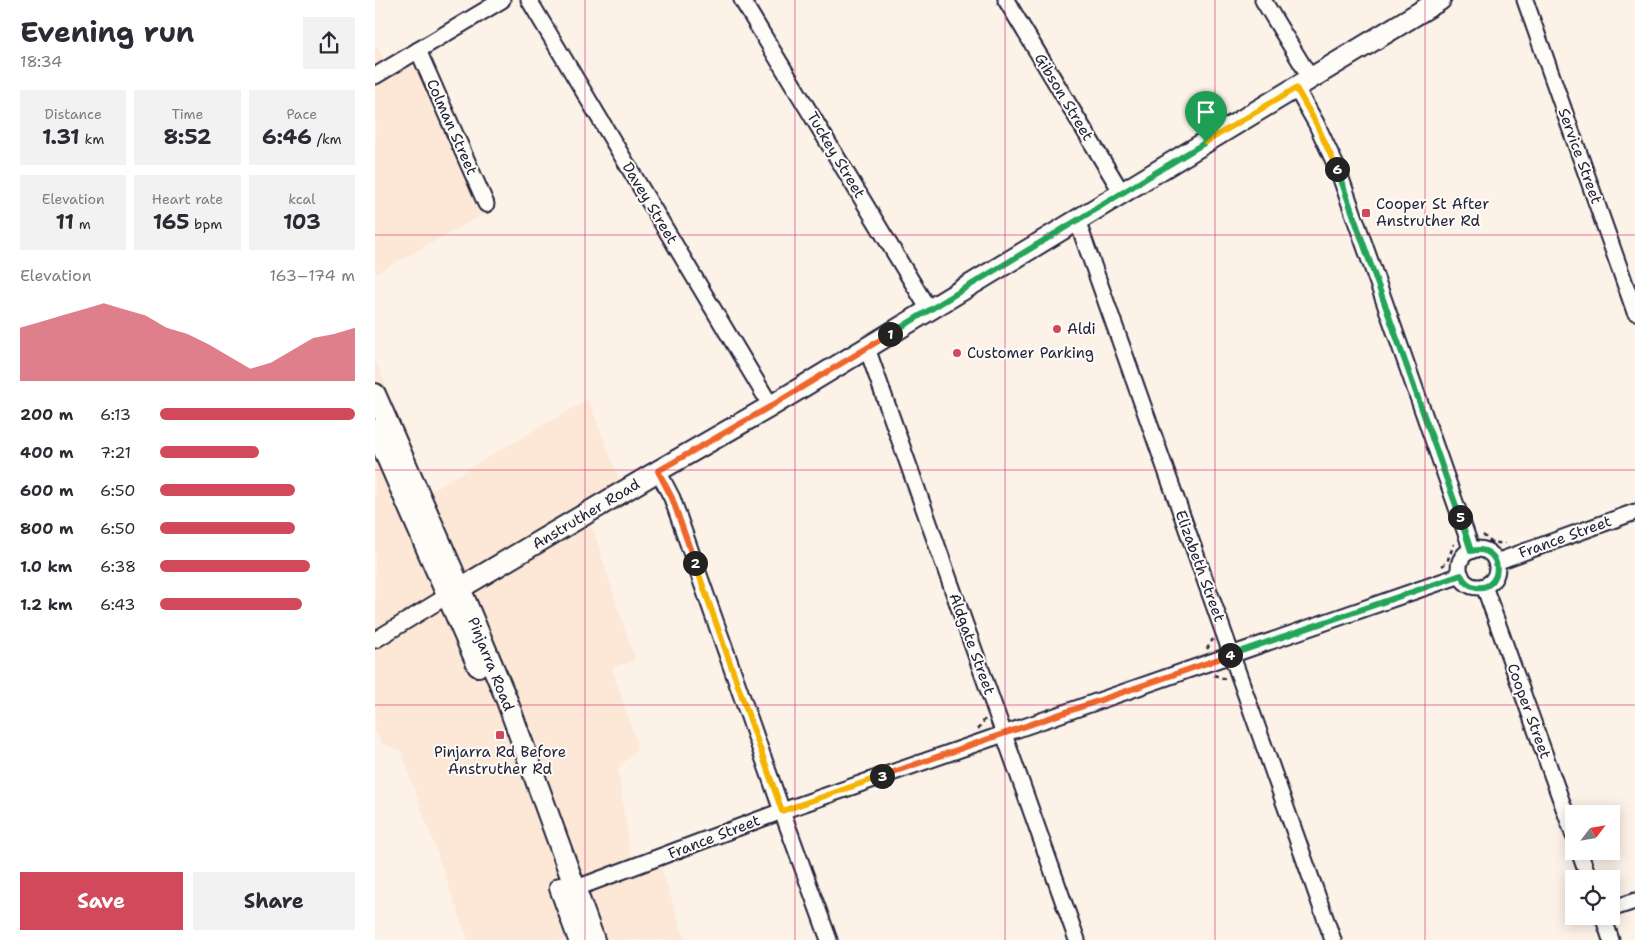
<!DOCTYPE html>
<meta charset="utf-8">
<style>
body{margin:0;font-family:"Shantell Sans",sans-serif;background:#f2f2f3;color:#2b2b33;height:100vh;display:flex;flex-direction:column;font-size:19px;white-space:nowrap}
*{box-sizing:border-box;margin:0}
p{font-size:16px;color:#7c7c81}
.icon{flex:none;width:28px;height:28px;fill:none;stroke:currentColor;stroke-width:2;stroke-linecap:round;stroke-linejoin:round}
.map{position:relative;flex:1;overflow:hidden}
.side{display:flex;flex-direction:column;background:#fff;width:375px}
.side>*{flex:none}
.needle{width:32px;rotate:59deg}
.tools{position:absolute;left:1190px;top:805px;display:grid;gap:10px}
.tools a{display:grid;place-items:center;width:55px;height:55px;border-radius:0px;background:#fff;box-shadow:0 2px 12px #0003;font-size:25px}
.pin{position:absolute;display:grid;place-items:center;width:42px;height:42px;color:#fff;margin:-51px -21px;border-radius:50% 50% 50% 0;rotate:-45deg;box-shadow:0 0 5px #0007}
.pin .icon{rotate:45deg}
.km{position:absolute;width:25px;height:25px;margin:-12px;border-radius:50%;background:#222;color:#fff;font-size:14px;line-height:25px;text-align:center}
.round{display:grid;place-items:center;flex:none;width:52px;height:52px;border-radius:0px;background:#f2f2f3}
.head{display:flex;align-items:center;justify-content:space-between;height:85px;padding:0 20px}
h1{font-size:28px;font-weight:700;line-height:38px}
.stats{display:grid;grid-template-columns:repeat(3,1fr);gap:8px;height:85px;padding:5px 20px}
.stats div{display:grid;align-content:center;border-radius:0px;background:#f2f2f3;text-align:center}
.stats b{font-size:21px;font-weight:700}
.stats small{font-size:14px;font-weight:400}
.stats p{font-size:14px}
.chart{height:140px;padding:10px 20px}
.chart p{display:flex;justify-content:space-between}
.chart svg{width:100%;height:90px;margin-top:5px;fill:#d1495b;opacity:.7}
.primary-button{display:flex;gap:10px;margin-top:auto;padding:10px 20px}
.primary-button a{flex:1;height:58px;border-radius:0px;background:#d1495b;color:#fff;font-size:20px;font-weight:700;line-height:58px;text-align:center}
.primary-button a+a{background:#f2f2f3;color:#2b2b33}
ul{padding:0 20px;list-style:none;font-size:16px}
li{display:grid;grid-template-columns:80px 60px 1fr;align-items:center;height:38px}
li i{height:12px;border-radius:6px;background:#d1495b}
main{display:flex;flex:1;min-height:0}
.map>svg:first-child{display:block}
.built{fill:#fde7d6}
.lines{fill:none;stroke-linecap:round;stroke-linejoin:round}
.minor-casing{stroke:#22223b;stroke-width:19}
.major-casing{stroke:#22223b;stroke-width:24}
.path{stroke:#22223b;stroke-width:2.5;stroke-dasharray:4 4;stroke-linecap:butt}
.minor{stroke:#fdfcf7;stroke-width:15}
.major{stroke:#fdfcf7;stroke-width:20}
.split-1-casing{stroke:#fff;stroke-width:10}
.split-2-casing{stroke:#fff;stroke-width:10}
.split-3-casing{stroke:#fff;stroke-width:10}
.split-4-casing{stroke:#fff;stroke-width:10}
.split-5-casing{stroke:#fff;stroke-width:10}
.split-6-casing{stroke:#fff;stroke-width:10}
.split-7-casing{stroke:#fff;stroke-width:10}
.split-1{stroke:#22a559;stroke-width:6}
.split-2{stroke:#f0652b;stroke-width:6}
.split-3{stroke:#f5b400;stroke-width:6}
.split-4{stroke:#f0652b;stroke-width:6}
.split-5{stroke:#22a559;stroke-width:6}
.split-6{stroke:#22a559;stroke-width:6}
.split-7{stroke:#f5b400;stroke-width:6}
.grid{fill:none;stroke:#c2185b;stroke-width:1;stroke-opacity:0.55}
.poi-dot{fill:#d1495b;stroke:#fdfcf7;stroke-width:2}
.labels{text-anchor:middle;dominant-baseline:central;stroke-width:4;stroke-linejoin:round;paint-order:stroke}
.street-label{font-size:15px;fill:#22223b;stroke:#fdfcf7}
.poi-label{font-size:15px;fill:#22223b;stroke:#fdfcf7;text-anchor:start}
</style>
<main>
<section class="side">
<div class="head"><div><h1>Evening run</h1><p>18:34</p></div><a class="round"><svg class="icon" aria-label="share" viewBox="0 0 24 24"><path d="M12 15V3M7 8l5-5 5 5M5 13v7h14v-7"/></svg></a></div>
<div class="stats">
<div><p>Distance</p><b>1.31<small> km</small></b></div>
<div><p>Time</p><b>8:52</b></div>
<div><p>Pace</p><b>6:46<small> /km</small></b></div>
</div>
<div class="stats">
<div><p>Elevation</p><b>11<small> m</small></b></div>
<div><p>Heart rate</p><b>165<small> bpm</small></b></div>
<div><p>kcal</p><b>103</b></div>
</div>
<div class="chart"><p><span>Elevation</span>163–174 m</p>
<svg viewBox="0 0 160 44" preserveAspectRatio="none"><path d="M0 44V18L10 15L20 12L30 9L40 6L50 9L60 12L70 18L80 21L90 26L100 32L110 38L120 35L130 29L140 23L150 21L160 18V44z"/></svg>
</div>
<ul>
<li><b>200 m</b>6:13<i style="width:100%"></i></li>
<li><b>400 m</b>7:21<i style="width:51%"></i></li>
<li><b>600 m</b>6:50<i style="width:69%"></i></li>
<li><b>800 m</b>6:50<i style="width:69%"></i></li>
<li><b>1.0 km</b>6:38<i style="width:77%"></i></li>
<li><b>1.2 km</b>6:43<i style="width:73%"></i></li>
</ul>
<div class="primary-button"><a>Save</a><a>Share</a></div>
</section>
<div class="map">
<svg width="1260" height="940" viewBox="0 0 1260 940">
<rect width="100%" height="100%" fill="#fdf2e8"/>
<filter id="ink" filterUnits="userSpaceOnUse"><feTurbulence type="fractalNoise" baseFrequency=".02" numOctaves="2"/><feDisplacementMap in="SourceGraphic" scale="10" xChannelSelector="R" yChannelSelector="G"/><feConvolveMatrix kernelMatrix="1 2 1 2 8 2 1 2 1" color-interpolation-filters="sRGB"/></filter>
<g filter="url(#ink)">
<g class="built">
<path d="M0,43l13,22 33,-21 71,165 -117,65z"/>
<path d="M0,360l56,131 157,-92 39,101 -36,23 44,137 -23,8 26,81 -20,19 12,86 28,4 27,82h-217l-67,-189 -19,-8 -7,-11z"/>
</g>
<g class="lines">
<defs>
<g id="minor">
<path d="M154,0l242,406"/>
<path d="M367,0l187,310"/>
<path d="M631,0l116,193"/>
<path d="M888,0l48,79"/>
<path d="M1150,0l110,312"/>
<path d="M43,50l68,154"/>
<path d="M0,76l127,-76"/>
<path d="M921,88l20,35 22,47 130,369 3,12"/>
<path d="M702,220l256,720"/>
<path d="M492,348l210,592"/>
<path d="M283,471l14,27 110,313 47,129"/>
<circle cx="1103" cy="568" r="19"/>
<path d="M1121,562l139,-50"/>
<path d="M1109,586l90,250"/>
<path d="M0,640l72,-44"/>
<path d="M1204,851l10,28"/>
<path d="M191,892l216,-81 679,-236"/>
<path d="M1236,909l24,-8"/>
<path d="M1228,916l8,24"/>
</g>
<g id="major">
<path d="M0,394l77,175 54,129 88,242"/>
<path d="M0,430l103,236"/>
<path d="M72,596l211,-125 113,-65 669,-406"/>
<path d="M185,888l19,52"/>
</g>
</defs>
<use href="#minor" class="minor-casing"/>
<use href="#major" class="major-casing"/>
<g class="path">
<path d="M1108,535l8,7 14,2"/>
<path d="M1067,566l5,-4 7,-18"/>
<path d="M832,649l6,-10"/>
<path d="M839,675l11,4"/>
<path d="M603,729l7,-10"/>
</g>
<use href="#minor" class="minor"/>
<use href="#major" class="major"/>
</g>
</g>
<g class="lines" filter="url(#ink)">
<defs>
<path id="split-1" d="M515,334l316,-192"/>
<path id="split-2" d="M320,563l-23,-65 -14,-27 113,-65 119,-72"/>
<path id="split-3" d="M320,563l87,248 100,-35"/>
<path id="split-4" d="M507,776l348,-121"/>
<path id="split-5" d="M855,655l231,-80c3,6 8,11 15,12 28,4 29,-44 -5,-36l-11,-34"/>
<path id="split-6" d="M962,169l123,348"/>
<path id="split-7" d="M831,142l90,-54 20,35 21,46"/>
</defs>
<use href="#split-1" class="split-1-casing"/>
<use href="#split-2" class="split-2-casing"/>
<use href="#split-3" class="split-3-casing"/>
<use href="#split-4" class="split-4-casing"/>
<use href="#split-5" class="split-5-casing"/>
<use href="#split-6" class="split-6-casing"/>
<use href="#split-7" class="split-7-casing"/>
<use href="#split-1" class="split-1"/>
<use href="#split-2" class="split-2"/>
<use href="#split-3" class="split-3"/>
<use href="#split-4" class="split-4"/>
<use href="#split-5" class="split-5"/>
<use href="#split-6" class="split-6"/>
<use href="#split-7" class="split-7"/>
</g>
<path class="grid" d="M210,0v940M420,0v940M630,0v940M840,0v940M1050,0v940M0,235h1260M0,470h1260M0,705h1260"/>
<g class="poi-dot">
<rect x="986" y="208" width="10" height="10" rx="2.5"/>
<circle cx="682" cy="329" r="5"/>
<circle cx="582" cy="353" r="5"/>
<rect x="120" y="730" width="10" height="10" rx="2.5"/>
</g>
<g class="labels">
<g class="street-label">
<text transform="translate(689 97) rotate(59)">Gibson Street</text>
<text transform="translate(77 127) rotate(66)">Colman Street</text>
<text transform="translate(461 155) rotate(59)">Tuckey Street</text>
<text transform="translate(1205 156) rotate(70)">Service Street</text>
<text transform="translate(275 203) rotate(59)">Davey Street</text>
<text transform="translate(211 514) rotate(-31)">Anstruther Road</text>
<text transform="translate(1190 537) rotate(-20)">France Street</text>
<text transform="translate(825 566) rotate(70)">Elizabeth Street</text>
<text transform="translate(597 644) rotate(70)">Aldgate Street</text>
<text transform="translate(116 664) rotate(68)">Pinjarra Road</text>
<text transform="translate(1154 711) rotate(70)">Cooper Street</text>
<text transform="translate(339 837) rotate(-21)">France Street</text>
</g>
<g class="poi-label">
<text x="1001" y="204">Cooper St After<tspan x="1001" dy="17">Anstruther Rd</tspan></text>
<text x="692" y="329">Aldi</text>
<text x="592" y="353">Customer Parking</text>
<text x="125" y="752" text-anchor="middle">Pinjarra Rd Before<tspan x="125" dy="17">Anstruther Rd</tspan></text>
</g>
</g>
</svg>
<div class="tools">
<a><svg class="needle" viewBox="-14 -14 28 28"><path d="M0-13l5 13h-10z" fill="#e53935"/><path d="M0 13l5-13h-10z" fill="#7c7c81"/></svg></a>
<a><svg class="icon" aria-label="locate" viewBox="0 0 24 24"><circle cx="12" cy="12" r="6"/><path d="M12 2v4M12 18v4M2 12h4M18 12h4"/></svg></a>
</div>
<div class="pin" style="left:831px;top:142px;background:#1e9e55"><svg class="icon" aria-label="arrive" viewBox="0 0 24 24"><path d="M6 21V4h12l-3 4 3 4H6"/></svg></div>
<b class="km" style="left:515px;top:334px">1</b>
<b class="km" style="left:320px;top:563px">2</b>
<b class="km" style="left:507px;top:776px">3</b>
<b class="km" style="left:855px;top:655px">4</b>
<b class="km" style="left:1085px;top:517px">5</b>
<b class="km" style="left:962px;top:169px">6</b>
</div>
</main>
